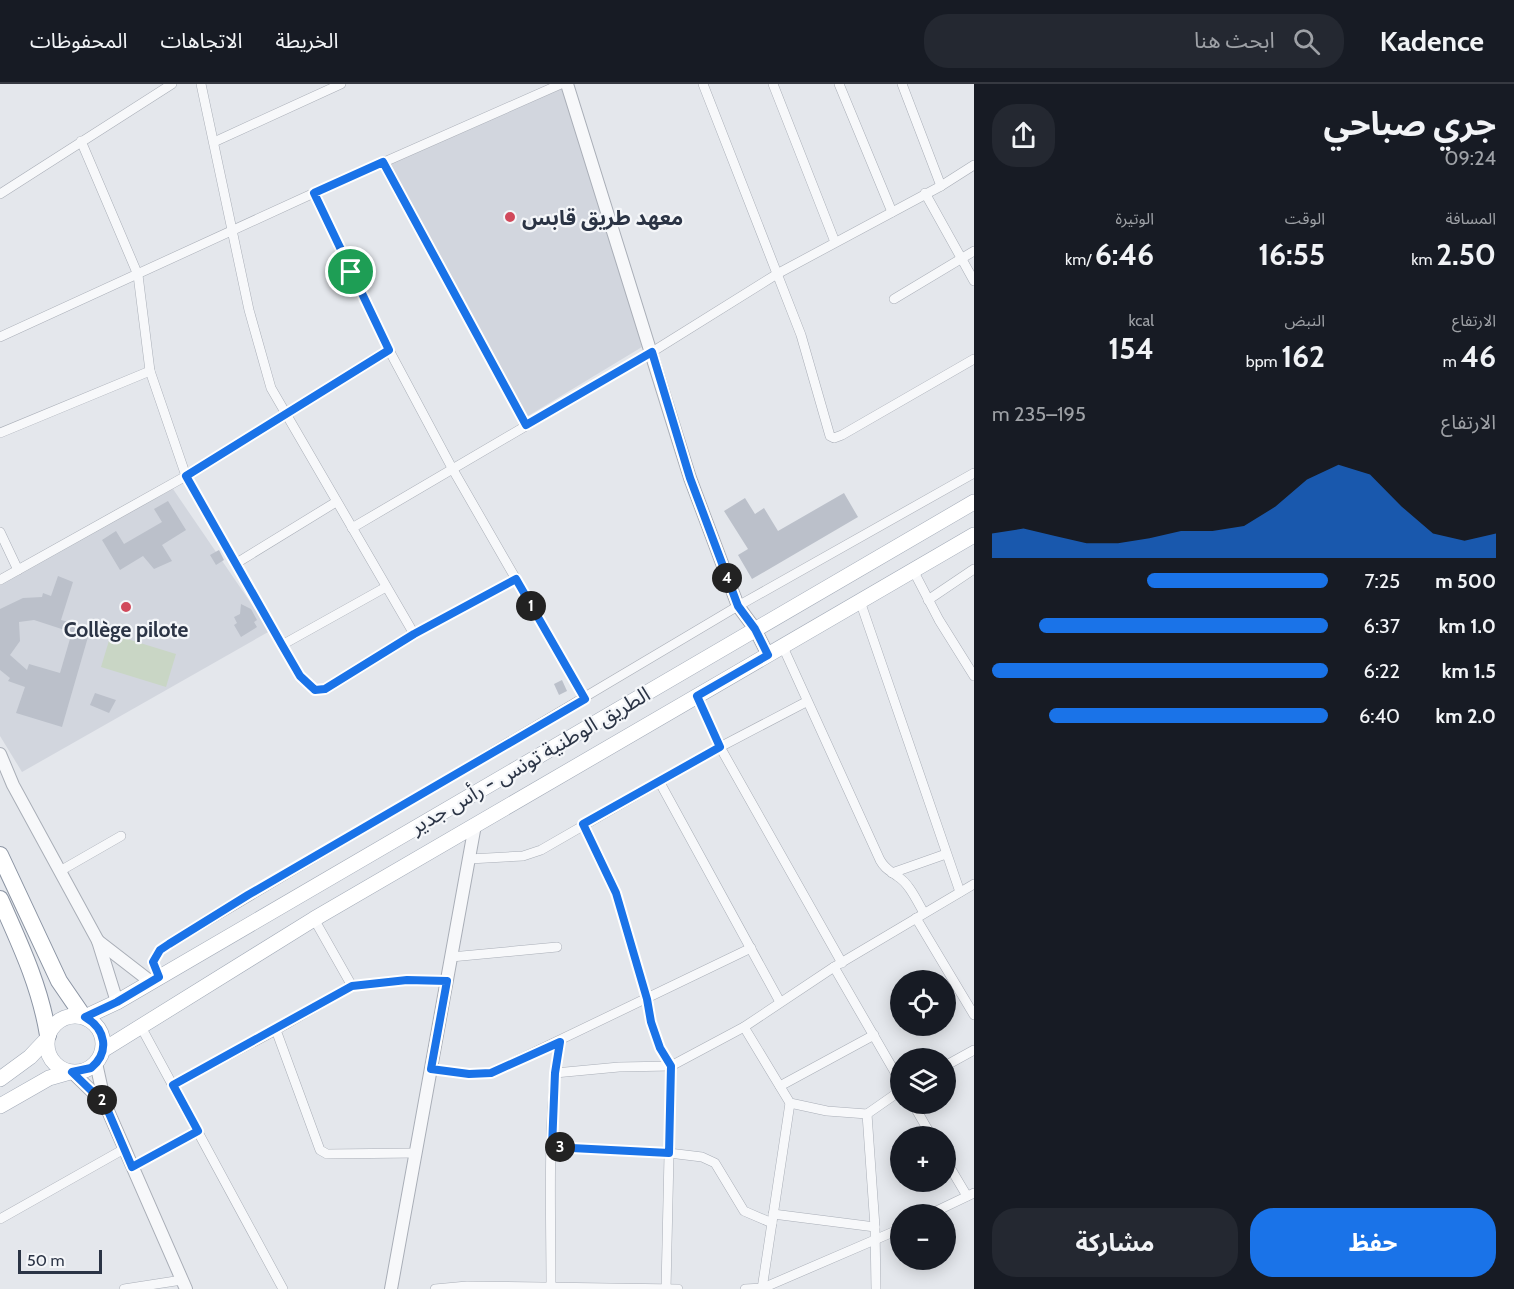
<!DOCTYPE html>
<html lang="ar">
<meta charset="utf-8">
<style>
body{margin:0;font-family:Cabin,"Noto Sans Arabic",sans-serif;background:#242831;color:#f1f3f6;direction:rtl;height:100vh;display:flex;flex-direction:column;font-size:22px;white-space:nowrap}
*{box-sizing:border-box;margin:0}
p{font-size:20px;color:#9ea1a6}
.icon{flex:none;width:33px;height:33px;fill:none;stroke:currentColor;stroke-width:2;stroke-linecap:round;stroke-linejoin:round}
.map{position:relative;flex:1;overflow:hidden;direction:ltr}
.panel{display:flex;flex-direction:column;background:#171b24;width:540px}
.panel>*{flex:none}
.buttons{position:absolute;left:890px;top:886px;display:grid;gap:12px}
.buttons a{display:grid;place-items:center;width:66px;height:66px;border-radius:50%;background:#171b24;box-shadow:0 3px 15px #0003;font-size:30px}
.scale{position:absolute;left:18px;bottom:15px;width:84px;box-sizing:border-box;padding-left:6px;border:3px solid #2b3445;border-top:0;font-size:16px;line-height:21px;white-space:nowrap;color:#2b3445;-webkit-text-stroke:4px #f4f6f9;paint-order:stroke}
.pin{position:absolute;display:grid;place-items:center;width:51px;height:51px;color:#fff;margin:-26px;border:3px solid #fff;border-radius:50%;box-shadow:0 2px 6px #0007}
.km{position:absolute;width:30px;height:30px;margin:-15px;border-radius:50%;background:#222;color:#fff;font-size:16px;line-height:30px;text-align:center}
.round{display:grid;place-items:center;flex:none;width:63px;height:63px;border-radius:24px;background:#242831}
.head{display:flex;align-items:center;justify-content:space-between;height:102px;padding:0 18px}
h1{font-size:33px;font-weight:700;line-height:45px}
.stats{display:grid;grid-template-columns:repeat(3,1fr);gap:9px;height:102px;padding:6px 18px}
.stats div{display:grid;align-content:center}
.stats b{font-size:30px;font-weight:700}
.stats small{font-size:16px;font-weight:400}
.stats p{font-size:16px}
.chart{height:168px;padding:12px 18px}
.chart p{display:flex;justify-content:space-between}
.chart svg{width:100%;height:108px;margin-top:6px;fill:#1a73e8;opacity:.7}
.action{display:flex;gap:12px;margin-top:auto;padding:12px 18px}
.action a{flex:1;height:69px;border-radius:24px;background:#1a73e8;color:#fff;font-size:24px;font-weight:700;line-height:69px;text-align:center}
.action a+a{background:#242831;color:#f1f3f6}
ul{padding:0 18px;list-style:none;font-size:20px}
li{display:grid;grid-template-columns:96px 72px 1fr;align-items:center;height:45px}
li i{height:15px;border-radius:8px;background:#1a73e8}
header{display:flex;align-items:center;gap:36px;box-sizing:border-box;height:84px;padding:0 30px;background:#171b24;border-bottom:2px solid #363941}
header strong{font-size:28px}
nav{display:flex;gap:33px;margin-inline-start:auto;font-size:21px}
.search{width:420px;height:54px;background:#242831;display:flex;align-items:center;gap:15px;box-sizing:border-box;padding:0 21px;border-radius:24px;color:#9ea1a6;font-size:22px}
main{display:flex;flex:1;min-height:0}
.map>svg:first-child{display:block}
.built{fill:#d2d6de}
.green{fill:#c9d6c5}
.building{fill:#bbc0ca}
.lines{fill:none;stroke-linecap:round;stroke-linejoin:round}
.minor-casing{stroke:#a9aeb7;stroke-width:10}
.tertiary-casing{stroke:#a9aeb7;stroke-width:14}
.primary-casing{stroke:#a3abb8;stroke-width:16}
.trunk-casing{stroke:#8b94a3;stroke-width:18}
.minor{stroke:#f7f8fa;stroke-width:9}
.tertiary{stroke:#f7f8fa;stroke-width:12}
.primary{stroke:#fff;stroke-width:15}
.trunk{stroke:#fff;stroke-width:16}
.route-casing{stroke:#fff;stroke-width:12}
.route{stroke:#1a73e8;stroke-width:8}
.poi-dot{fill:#d1495b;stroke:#f4f6f9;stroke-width:2}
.labels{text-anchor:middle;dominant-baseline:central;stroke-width:4.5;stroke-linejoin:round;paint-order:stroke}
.poi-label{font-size:21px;font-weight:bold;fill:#2b3445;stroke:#f4f6f9;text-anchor:start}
.street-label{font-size:21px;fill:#2b3445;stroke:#f4f6f9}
</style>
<header>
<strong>Kadence</strong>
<div class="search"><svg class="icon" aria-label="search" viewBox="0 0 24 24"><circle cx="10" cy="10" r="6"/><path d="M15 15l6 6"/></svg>ابحث هنا</div>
<nav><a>الخريطة</a><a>الاتجاهات</a><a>المحفوظات</a></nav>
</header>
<main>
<section class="panel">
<div class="head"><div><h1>جري صباحي</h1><p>09:24</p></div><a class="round"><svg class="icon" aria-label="share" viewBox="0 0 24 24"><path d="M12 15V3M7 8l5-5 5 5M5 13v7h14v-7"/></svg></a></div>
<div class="stats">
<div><p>المسافة</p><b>2.50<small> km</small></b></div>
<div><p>الوقت</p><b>16:55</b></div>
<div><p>الوتيرة</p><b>6:46<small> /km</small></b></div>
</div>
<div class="stats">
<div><p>الارتفاع</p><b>46<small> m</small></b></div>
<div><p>النبض</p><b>162<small> bpm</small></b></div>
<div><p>kcal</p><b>154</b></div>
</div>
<div class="chart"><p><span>الارتفاع</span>195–235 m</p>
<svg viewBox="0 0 160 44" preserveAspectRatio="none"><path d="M0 44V34L10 32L20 35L30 38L40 38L50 36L60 33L70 33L80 31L90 23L100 12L110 6L120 10L130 23L140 34L150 37L160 34V44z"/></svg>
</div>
<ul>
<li><b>500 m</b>7:25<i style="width:54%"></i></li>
<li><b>1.0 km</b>6:37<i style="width:86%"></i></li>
<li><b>1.5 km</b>6:22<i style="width:100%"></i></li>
<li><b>2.0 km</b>6:40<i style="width:83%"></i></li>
</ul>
<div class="action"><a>حفظ</a><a>مشاركة</a></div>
</section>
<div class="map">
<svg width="974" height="1205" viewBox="0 0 974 1205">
<rect width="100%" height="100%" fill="#e4e7ec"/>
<g class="built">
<path d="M567,0l75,263 -119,72 -75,-148 -65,-109z"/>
<path d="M173,405l97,142 -248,141 -22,-36v-154z"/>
</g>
<path class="green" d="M111,550l65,20 -10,33 -65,-20z"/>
<g class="building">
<path d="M844,409l14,24 -106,62 -14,-24 10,-6 -24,-38 21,-13 10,16 9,-6 14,23z"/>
<path d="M168,417l18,29 -24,15 10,16 -18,8 -11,-13 -23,14 -18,-30 14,-9 8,13 38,-22 -8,-13z"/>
<path d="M219,466l5,10 -8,5 -6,-10z"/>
<path d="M58,492l15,6 -12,38 19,5 -3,9 -43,-14 -15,2 1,19 -10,14 17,15 2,-6 31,9 12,-41 16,5 -26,90 -46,-14 9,-26 -17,-6 2,-3 -10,-8v-61l23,-11 19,-1 1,-4 8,3z"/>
<path d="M241,520l10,5 6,11 -3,2 3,5 -16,10 -7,-12 3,-2 -3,-6 6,-3z"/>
<path d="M562,596l5,11 -8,4 -5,-11z"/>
<path d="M95,609l21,7 -7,13 -19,-8z"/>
</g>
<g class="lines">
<defs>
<g id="minor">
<path d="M201,0l48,226 22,78 143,246"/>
<path d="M703,0l98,251 29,101 4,2 8,-3 132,-76"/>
<path d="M773,0l62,158"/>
<path d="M839,0l53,128"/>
<path d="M902,0l39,102"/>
<path d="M81,57l57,134 12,96 36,105 96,169 18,31 14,14 11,-1 89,-55 102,-55"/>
<path d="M214,58l127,-58"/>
<path d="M383,78l143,263"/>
<path d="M314,109l75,157 63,118 133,231"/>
<path d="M925,109l49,88"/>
<path d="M0,110l172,-110"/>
<path d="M894,215l80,-48"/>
<path d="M0,253l314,-144 247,-109"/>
<path d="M0,349l150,-62"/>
<path d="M352,444l300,-176 125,-78 164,-88 33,-21"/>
<path d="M0,448l18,38"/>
<path d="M235,480l101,-62"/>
<path d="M913,486l26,50 35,56"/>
<path d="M0,496l186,-104 203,-126"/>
<path d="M928,516l46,-31"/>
<path d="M860,517l100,291"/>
<path d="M282,561l104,-58"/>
<path d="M783,563l97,213c5,9 9,10 17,16 12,7 20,25 27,37"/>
<path d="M697,612l23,51 122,216"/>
<path d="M659,697l121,221"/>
<path d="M583,740l33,69 31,106 4,23 9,26 11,18 -5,223"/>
<path d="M469,775l54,-3 18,-6 179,-103 86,-45"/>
<path d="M60,787l61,-35"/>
<path d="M892,789l54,-19"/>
<path d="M916,834l58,97"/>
<path d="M314,835l38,67"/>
<path d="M451,873l106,-10"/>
<path d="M834,883l66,114"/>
<path d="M159,893l-6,-15 8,-12 8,-6 569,-338 236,-133"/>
<path d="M140,941l143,264"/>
<path d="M744,943l46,76 37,8 40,3 8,113 1,62"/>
<path d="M945,982l29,-16"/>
<path d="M431,985l38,5 22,-1 260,-125"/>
<path d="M555,989l64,-6 52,-1 73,-39 90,-60 140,-83"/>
<path d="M173,1001l103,-55"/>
<path d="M780,1002l94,-51"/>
<path d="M913,1020l19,33"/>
<path d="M867,1030l33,-23"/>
<path d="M551,1063l118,6 33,4 13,6 29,48 28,12"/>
<path d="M416,1069l-89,1 -7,-4 -44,-120 76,-44 55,-6 40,1"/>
<path d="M945,1075l22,37"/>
<path d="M132,1083l66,-36"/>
<path d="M773,1130l102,13"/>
<path d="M928,1131l46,-22"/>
<path d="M0,1135l124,-70"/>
<path d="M551,1204c0,-81 -4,-165 8,-246"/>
<path d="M124,1205l58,-9"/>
<path d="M435,1205l32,-3 211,3"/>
<path d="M745,1205l18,-1 137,-59"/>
<path d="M762,1205l28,-186"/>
</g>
<g id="tertiary">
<path d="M567,0l123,394 48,128 17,23 13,26"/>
<path d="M0,670l13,31 85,156 19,61"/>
<path d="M98,857l53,41"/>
<path d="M96,979l9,41 81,185"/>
<path d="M72,988l32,31"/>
<path d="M391,1205l84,-464"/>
</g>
<g id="primary">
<circle cx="75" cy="960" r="28"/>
<path d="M85,933l32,-15 857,-500"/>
<path d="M103,966l211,-131 660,-384"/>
<path d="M0,995l30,-22 17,-18"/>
<path d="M0,1022l49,-28 21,-6"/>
</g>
<g id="trunk">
<path d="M0,771l59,126 24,35"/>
<path d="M0,815c20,45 40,87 48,136"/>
</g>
</defs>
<use href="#minor" class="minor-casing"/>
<use href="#tertiary" class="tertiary-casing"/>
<use href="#primary" class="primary-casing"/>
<use href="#trunk" class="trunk-casing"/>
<use href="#minor" class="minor"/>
<use href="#tertiary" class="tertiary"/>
<use href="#primary" class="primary"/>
<use href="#trunk" class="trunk"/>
</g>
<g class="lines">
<defs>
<path id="route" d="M383,78l143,263 126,-73 38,126 48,128 17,23 13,26 -71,41 23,51 -137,77 33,69 31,106 4,23 9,26 11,18 -2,87 -117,-6 3,-74 5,-31 -69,31 -22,1 -38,-5 16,-88 -40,-1 -55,6 -179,99 25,46 -66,36 -27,-63 -33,-32 19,-4c19,-16 15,-39 -6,-51l32,-15 42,-25 -6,-15 7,-12 9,-6 79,-49 337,-196 -69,-120 -102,55 -89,55 -10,1 -15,-14 -18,-31 -96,-169 203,-126 -75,-157z"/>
</defs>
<use href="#route" class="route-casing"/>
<use href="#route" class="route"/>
</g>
<g class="poi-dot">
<circle cx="510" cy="133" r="6"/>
<circle cx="126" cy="523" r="6"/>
</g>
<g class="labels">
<g class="poi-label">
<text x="522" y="133">معهد طريق قابس</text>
<text x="126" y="545" text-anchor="middle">Collège pilote</text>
</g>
<g class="street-label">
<text transform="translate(530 676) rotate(-30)">الطريق الوطنية تونس - رأس جدير</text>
</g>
</g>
</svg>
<div class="buttons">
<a><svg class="icon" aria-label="locate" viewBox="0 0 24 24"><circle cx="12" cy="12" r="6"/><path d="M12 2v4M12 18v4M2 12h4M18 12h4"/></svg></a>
<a><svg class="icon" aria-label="layers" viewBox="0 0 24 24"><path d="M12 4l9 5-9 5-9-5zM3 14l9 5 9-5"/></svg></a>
<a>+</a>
<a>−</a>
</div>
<div class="scale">50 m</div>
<div class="pin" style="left:351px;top:188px;background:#1e9e55"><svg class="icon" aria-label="arrive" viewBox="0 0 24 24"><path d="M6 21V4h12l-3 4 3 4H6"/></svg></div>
<b class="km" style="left:531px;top:522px">1</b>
<b class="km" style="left:102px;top:1016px">2</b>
<b class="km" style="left:560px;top:1063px">3</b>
<b class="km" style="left:727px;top:494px">4</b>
</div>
</main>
